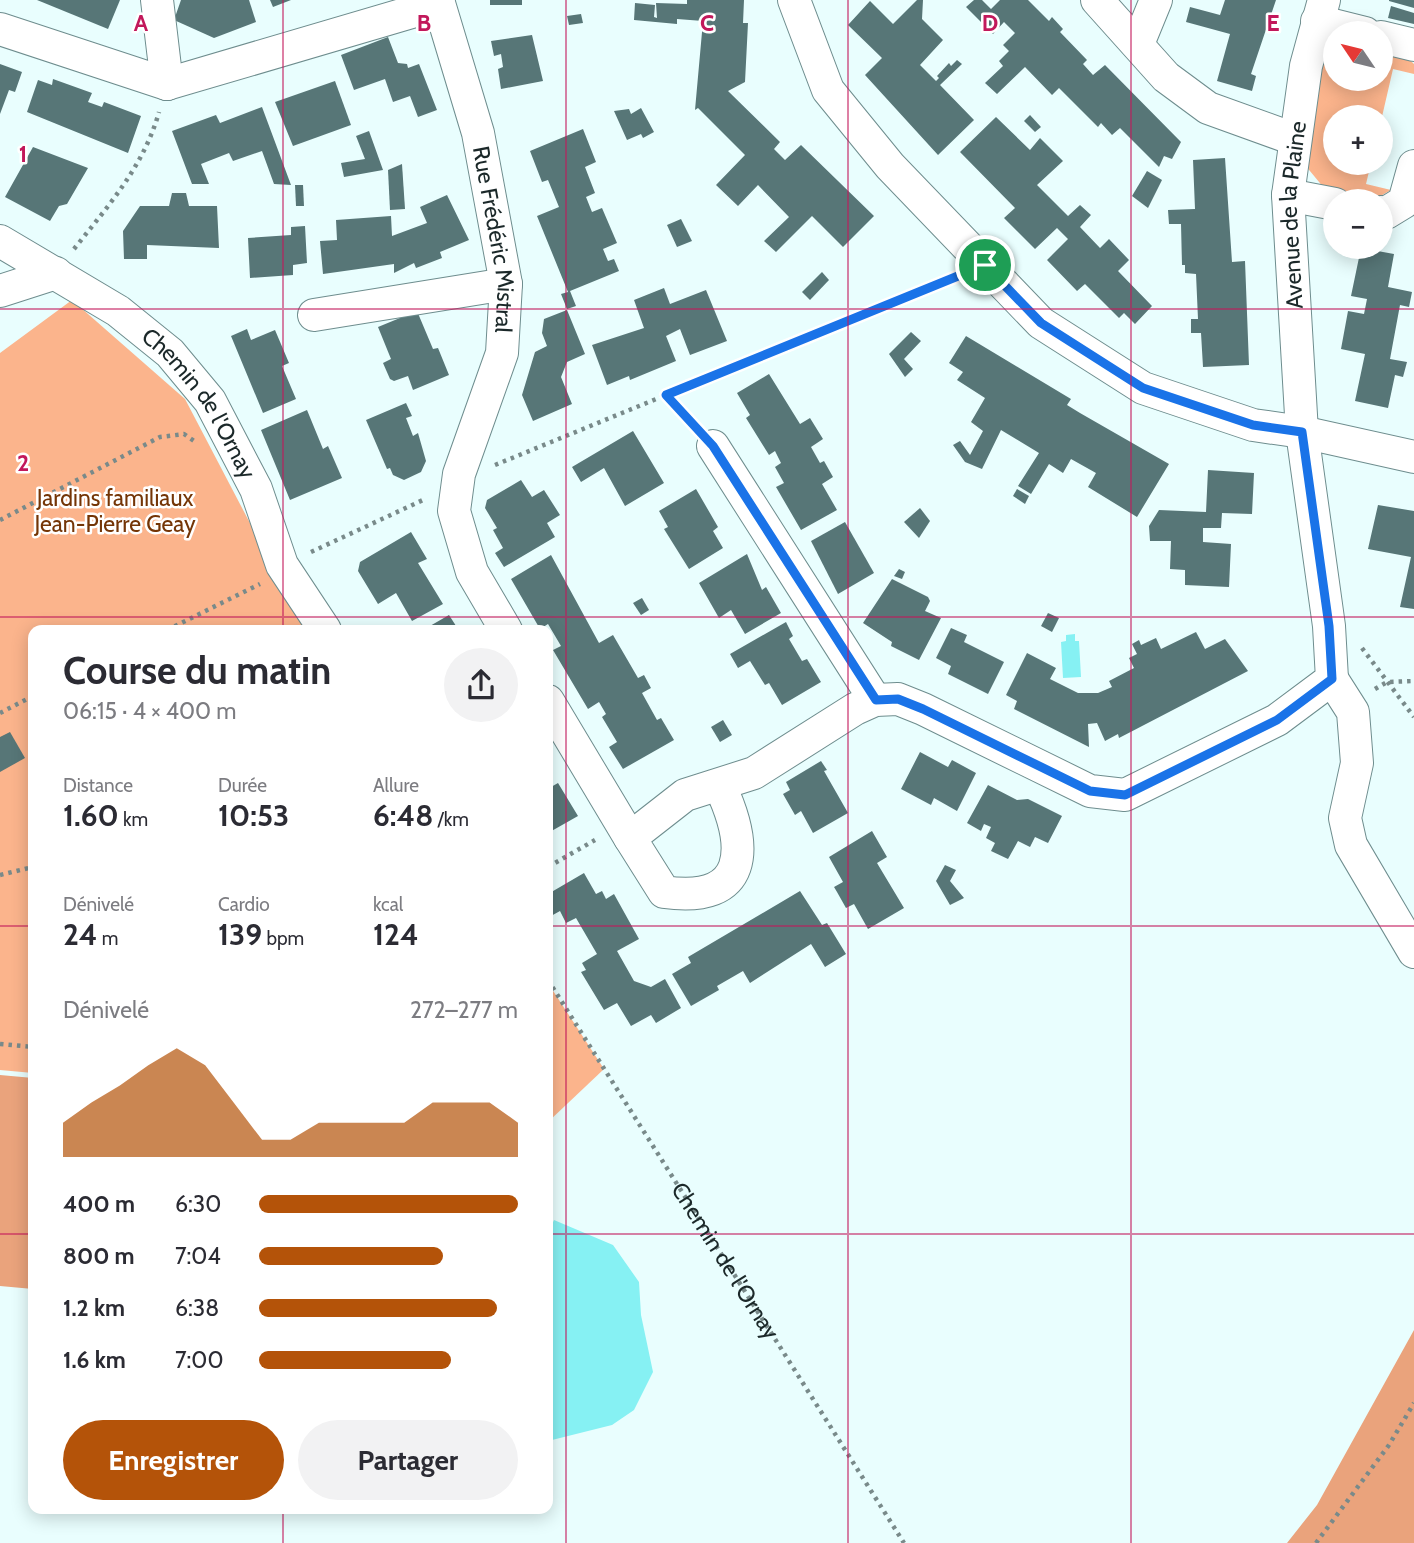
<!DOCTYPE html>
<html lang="fr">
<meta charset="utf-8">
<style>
body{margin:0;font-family:Cabin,sans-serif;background:#f2f2f3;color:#2b2b33;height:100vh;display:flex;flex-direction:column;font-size:26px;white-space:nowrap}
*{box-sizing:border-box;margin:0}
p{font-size:23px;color:#7c7c81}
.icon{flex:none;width:38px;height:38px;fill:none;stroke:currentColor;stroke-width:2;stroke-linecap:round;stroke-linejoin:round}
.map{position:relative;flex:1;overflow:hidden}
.details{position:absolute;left:28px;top:625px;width:525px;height:889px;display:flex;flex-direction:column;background:#fff;border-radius:14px;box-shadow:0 4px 18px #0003}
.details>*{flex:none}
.needle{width:46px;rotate:305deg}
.buttons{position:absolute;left:1323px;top:21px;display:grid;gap:14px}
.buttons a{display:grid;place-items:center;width:70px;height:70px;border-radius:50%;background:#fff;box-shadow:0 4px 18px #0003;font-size:35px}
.pin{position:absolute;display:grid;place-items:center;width:60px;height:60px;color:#fff;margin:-30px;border:4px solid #fff;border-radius:50%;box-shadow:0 2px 7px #0007}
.round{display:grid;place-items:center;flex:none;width:74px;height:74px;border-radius:37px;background:#f2f2f3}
.headline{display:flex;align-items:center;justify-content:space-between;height:119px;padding:0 35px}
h1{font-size:38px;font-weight:700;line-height:52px}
.figures{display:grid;grid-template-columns:repeat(3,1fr);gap:10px;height:119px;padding:7px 35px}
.figures div{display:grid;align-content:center}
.figures b{font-size:30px;font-weight:700}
.figures small{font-size:19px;font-weight:400}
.figures p{font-size:19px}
.chart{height:196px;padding:14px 35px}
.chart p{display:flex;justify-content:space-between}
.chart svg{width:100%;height:126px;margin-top:7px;fill:#b45309;opacity:.7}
.primary-button{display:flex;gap:14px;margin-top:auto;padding:14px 35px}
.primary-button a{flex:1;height:80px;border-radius:42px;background:#b45309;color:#fff;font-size:28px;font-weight:700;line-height:80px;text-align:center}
.primary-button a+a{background:#f2f2f3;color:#2b2b33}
ul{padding:0 35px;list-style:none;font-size:23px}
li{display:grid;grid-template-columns:112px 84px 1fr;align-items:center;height:52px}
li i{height:18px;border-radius:9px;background:#b45309}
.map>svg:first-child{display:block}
.green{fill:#fbb48c}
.forest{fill:#eaa37c}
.water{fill:#86f1f3}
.building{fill:#577677}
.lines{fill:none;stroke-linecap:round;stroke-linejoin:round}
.minor-casing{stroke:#6e8d8e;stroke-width:34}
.path{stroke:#798a8a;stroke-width:4.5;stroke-dasharray:3.5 5;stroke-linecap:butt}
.minor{stroke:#fff;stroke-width:32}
.route-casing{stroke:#fff;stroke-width:14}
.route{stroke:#1a73e8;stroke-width:9}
.grid{fill:none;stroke:#c2185b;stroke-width:2;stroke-opacity:0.55}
.labels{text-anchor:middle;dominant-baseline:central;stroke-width:5;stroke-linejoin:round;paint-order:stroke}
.street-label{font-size:23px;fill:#1b2829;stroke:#fff}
.park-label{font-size:23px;fill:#743506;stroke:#fff}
.grid-label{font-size:23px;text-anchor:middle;font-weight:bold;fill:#c2185b;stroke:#fff;stroke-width:5;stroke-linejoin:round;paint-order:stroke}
</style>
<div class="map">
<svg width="1414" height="1543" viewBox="0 0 1414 1543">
<rect width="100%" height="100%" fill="#e9fefe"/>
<g class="green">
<path d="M1335,51v28h46v-25l28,5 5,5v10l-21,-5 -12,52v-4h-46v46h36l-5,21 25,6 -14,8 -53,-10 -19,-23 16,-95 8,-17z"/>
<path d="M72,300l113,99 89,170 40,61h-281v443l-33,-3v-717z"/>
<path d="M548,983l56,86 -56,53z"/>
<path d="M194,1509l105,-1v1l-1,5z"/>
</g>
<g class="forest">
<path d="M0,1075l33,3v211l-33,-3z"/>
<path d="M1414,1330v213h-127l30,-38z"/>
</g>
<g class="water">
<path d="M1075,634v7h4l2,36 -18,1 -2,-36 5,-1v-6z"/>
<path d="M554,1220l59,25 26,37 2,33 12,57 -19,38 -22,15 -64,16v-208z"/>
</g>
<g class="building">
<path d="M37,0h83l-12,29z"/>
<path d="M181,0h68l7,22 -42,16 -40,-18z"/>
<path d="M270,0h21l-18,7z"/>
<rect x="490" y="0" width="32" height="5"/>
<path d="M687,0h57l-1,23h5l-3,59 -17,9 52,51 -6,7 11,11 16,-15 73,71 -31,31 -31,-31 -36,36 -12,-11 25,-24 -31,-32 -20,21 -22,-21 29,-30 -47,-47 -3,2 8,-89 -26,-2v5l-43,-4 1,-17 20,2 -1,12 3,1 -1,-15 31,1z"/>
<path d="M917,0h6l-1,19 21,21 -23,25 16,16 3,-3 -2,-2 12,-13 2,3 6,-6 5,4 -22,21 34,35 -36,35 -73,-80 17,-17 -34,-33 22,-24 23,23z"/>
<path d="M974,0h8l9,9 9,-9h28l21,21 3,-4 11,12 -3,3 27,28 -4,4 10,11 12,-10 76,77 -9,17 -8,-3 -5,11 -39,-39 -8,7 -11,-12 -3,4 -39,-39 -7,7 -27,-28 -28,27 -12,-11 18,-17 -4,-5 10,-10 -6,-6 12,-12 -11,-11 -11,12 -27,-27z"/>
<path d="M1225,0h51l-25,74 5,2 -4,15 -35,-10 13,-47 -44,-12 4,-15 30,8z"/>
<path d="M1389,0h25v8l-25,-7z"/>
<path d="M1391,6l23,7v11l-26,-6z"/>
<path d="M581,14l2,9 -14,2 -2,-9z"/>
<path d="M532,35l11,46 -42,8 -3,-20 5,-2 -2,-13 -7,2 -3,-15z"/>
<path d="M388,37l10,26 9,1 1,4 11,-4 18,46 -19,7 -8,-21 -17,6 -8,-23 -31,11 -13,-35z"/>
<path d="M0,64l22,8 -7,20 -6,-2 -9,24z"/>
<path d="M53,79l39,14 -4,9 14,5 2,-5 37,14 -13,37 -101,-41 11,-32 14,5z"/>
<path d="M335,81l16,44 -58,21 -18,-44z"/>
<path d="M262,107l29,78 -17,-1 -12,-33 -29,10 -4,-8 -28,11 8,20h-17l-20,-53 44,-16 4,8z"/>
<path d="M641,108l13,24 -11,6 -2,-4 -14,6 -13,-29 15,-2 2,5z"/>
<path d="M1030,115l11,12 -6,5 -11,-11z"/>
<path d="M996,117l34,33 10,-12 23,23 -26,24 31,31 12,-11 11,10 -11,12 20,21 9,-9 20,21 -11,11 34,35 -17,18 -11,-11 -5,5 -34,-34 -8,7 -30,-31 21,-21 -11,-11 -22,21 -31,-31 11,-10 -55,-56z"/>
<path d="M583,129l13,33 -11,5 10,26 -9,4 6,15 10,-4 15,35 -14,6 5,12 6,-2 5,12 -49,20 6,15 -9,3 -6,-15 7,-2 -31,-76 22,-9 -11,-27 -6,2 -12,-31z"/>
<path d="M369,131l14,39 -39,7 -3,-14 24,-4 -9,-23z"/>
<path d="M33,147l55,21 -21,36 -8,2 -9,15 -45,-24z"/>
<path d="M1225,158l7,104 13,-1 4,104 -46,2 -2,-34h-10v-14h7l-2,-45 -11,-1v-8h-3l-1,-41h-12l-1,-14 27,-1 -2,-49z"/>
<path d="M402,164l3,45 -15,1 -2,-40z"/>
<path d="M1147,171l15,9 -14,28 -16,-12z"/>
<path d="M295,185h8l1,21h-8z"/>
<path d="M172,193h14l3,13h28l2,42 -72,-3v14h-23l-1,-28 17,-25h29z"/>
<path d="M447,195l22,45 -29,12 2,6 -26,10 -2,-5 -20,10v-9l-71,10 -3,-33 17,-1 -1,-20 55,-4 1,20 35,-13 -7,-16z"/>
<path d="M681,219l11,22 -15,6 -10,-22z"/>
<path d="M305,226l2,37 -14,2v10l-43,3 -2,-40 43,-3v-8z"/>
<path d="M1361,248l33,6 -6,33 24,5 -3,15 -9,-2 -10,54 17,3 -4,15 -8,-2 -7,33 -33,-7 10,-47 -24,-5 7,-38 16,3 3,-15 -16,-3z"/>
<path d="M822,272l7,8 -19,20 -8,-8z"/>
<path d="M664,288l6,16 36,-14 21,51 -37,14 -10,-26 -14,7 10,25 -46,19 -1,-4 -22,9 -15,-40 52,-17 -10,-28z"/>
<path d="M567,310l18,44 -18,8 -6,15 11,27 -39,17 -11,-26 13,-43 12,-6 -5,-13 2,-14z"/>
<path d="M417,311l16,38 5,-1 11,27 -36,15 -5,-14 -14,5 -4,-2 -7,-16 8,-4 -13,-32z"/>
<path d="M247,329l4,11 24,-10 14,33 -7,3 14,33 -33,14 -32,-77z"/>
<path d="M911,332l10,9 -17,18 9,10 -8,8 -16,-23z"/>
<path d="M966,336l105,63 -4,6 13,8 89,51 -32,53 -49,-30 8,-14 -25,-14 -8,14 -14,-9 -18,30 -13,-8 21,-33 -38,-23 -19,39 -17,-7 -12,-17 7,-4 10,14 13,-24 -12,-9 14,-24 -28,-18 6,-8 -14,-9z"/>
<path d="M769,374l31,50 10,-6 13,21 -12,8 9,16 4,-2 9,16 -11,7 15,26 -36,20 -25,-43 8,-4 -9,-16 6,-4 -6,-12 -6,4 -23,-37 4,-3 -13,-22z"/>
<path d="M406,403l6,13 -6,2 7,18 5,-3 8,28 -5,11 -17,8 -11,-5 -3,-7 -3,1 -21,-49z"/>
<path d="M307,410l16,39 5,-3 14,32 -52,22 -29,-70z"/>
<path d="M633,431l31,52 -39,23 -21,-38 -23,14 -9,-15z"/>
<path d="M1208,470l46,3 -2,41 -30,-1 -1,15h-18v14l28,2 -2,43 -44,-2v-15l-15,-1 1,-28h-21l-1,-15 10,-16 47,2z"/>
<path d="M521,480l11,17 12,-7 16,25 -13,8 8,14 -51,30 -9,-14 8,-5 -10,-18 4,-2 -12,-20 2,-8z"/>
<path d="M696,489l22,38 -5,4 10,17 -34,21 -25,-40 4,-2 -9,-16z"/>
<path d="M1017,489l12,7 -4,8 -12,-8z"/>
<path d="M1378,505l36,6v98l-14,-2 11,-50 -43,-8z"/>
<path d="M920,508l10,13 -11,17 -15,-16z"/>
<path d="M845,522l29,51 -36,21 -27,-53z"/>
<path d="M411,532l16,27 -9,4 25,41 -31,17 -16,-28 -18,11 -20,-33 2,-9z"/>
<path d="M747,554l15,36 4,-3 15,26 -36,21 -14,-24 -12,8 -20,-35z"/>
<path d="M551,555l48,88 14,-8 25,43 6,-3 7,13 -9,5 15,27 4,-2 13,22 -51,29 -14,-22 8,-5 -15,-25 4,-3 -7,-12 -11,7 -35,-59 8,-4 -13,-22 -8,5 -29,-50z"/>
<path d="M899,569l6,3 -3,7 -8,-3z"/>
<path d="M892,579l36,18 2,4 -5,10 16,7 -22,42 -28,-14 1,-4 -29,-19z"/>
<path d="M642,598l7,12 -8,5 -8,-12z"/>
<path d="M1048,613l11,5 -7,14 -11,-6z"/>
<path d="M449,615l9,14 5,-3 2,4h-42z"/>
<path d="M786,622l7,14 -4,3 13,22 5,-2 14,23 -39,23 -13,-22 -4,2 -15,-24 -12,7 -8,-14z"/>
<path d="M951,628l16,7 -3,7 40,20 -16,32 -40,-20 3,-8 -15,-8z"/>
<path d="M1196,632l9,17 20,-10 23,32 -129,67 -1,-4 -13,7 -8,-18 -9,1 1,23 -75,-38 3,-8 -11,-6 21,-42 29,15 -6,11 28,14h20l14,-6 -3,-6 25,-13 -5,-10 8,-4 -5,-10 7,-4 2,5 15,-7 5,11z"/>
<path d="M723,720l9,15 -12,7 -9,-15z"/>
<path d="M10,732l15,26 -25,14v-35z"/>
<path d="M920,752l28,15 4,-7 24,13 -19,38 -23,-13 -3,7 -30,-16z"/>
<path d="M821,761l6,9 -3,1 24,42 -35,20 -12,-22 -6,4 -12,-21 7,-4 -4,-8z"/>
<path d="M548,781l3,6 7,-4 20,33 -30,17z"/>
<path d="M988,785l29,15 11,-1 34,17 -14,27 -13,-6 -5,10 -12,-6 -10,18 -17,-8 4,-8 -9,-5 5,-11 -7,-3 -3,7 -14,-8z"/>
<path d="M872,831l15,26 -10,6 27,45 -36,21 -14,-25 -8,4 -9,-16 -3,-5 9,-5 -14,-25z"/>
<path d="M945,865l11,5 -6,11 14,17 -14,7 -14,-24z"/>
<path d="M584,873l12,21 6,-3 4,8 8,-5 25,45 -22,12 17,30 17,6 14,-8 16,29 -25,15 -5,-8 -20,11 -14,-23 -13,7 -23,-38 5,-2 -4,-7 15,-9 -21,-36 -10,5 -6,-12 -9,5 -3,-6v-16z"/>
<path d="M800,891l22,34 5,-2 19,31 -21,13 -14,-23 -61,39 -7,-12 -26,15 2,4 -28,16 -19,-32 19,-11 -3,-6z"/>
</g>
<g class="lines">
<defs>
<g id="minor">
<path d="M157,0l10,84"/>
<path id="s2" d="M438,0l40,133 28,151 -4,69 -43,121 -5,37 18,61 34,58"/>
<path d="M794,0l34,90 62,76 151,157 102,65 110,37 49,7 112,25"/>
<path d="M1097,0l69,77 42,31 86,31"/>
<path d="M1317,21l48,12"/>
<path d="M0,29l167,55"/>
<path d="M1381,37l33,8"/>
<path d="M1138,44l18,-44"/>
<path d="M167,84l272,-80"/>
<path d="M1288,195l47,9"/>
<path d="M1381,212l5,1 18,-11 10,-36"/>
<path id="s3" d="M0,241l118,70 52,42 40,48 46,88 26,76 43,65"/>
<path d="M0,291l56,-18"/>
<path d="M314,315l192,-31"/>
<path d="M713,446l162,254"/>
<path d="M1332,679l21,33 4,51 -12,55 6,27 63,107"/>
<path d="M548,701l82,137"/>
<path id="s4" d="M720,786c29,62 29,118 -56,106l-34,-54 55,-43 69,-22 101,-64 20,-9 23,-1 25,10 167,82 35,4 152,-75 55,-41 -3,-53 -27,-194 -14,-237 18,-129 18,-66"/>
</g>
</defs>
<use href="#minor" class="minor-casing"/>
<g class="path">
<path d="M74,249c34,-43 70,-83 85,-137"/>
<path d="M666,395l288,-117"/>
<path d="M495,465l171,-70 28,30"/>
<path d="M0,520l160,-83 24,-3 13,9"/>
<path d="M311,552l112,-52"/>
<path d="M167,630l93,-46"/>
<path d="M1362,648l52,69"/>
<path d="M1375,689l12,-7 27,-1"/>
<path d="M0,713l33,-17"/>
<path d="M548,867l47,-27"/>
<path d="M0,875l33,-8"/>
<path id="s1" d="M548,980l356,563"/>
<path d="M0,1044l33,3"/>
<path d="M1316,1543l73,-98 25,-42"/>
</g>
<use href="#minor" class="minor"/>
</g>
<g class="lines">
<defs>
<path id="route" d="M985,265l56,58 102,65 110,37 49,7 27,194 3,53 -55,41 -152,75 -35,-4 -167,-82 -25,-10 -22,1 -163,-254 -47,-51z"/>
</defs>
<use href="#route" class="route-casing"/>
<use href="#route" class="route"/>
</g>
<path class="grid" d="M283,0v630M566,0v1543M848,0v1543M1131,0v1543M0,309h1414M0,617h1414M0,926h33M548,926h866M0,1234h33M548,1234h866M283,1508v35"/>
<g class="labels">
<g class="street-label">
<text stroke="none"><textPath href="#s4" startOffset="1489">Avenue de la Plaine</textPath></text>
<text stroke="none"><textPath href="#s2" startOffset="247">Rue Frédéric Mistral</textPath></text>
<text stroke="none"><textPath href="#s3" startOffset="262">Chemin de l'Ornay</textPath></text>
<text stroke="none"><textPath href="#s1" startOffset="332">Chemin de l'Ornay</textPath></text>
</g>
<g class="park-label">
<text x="115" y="498">Jardins familiaux<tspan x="115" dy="26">Jean-Pierre Geay</tspan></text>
</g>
</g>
<g class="grid-label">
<text x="141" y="31">A</text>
<text x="424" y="31">B</text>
<text x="707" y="31">C</text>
<text x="990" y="31">D</text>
<text x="1273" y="31">E</text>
<text x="23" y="162">1</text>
<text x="23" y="471">2</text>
</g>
</svg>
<div class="buttons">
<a><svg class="needle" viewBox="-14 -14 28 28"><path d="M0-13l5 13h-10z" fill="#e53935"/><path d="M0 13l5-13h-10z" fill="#7c7c81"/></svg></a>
<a>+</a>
<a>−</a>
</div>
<div class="pin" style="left:985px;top:265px;background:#1e9e55"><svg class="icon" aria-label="arrive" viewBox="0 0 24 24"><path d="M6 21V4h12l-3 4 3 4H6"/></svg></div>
<section class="details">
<div class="headline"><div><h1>Course du matin</h1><p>06:15 · 4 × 400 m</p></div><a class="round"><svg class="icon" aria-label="share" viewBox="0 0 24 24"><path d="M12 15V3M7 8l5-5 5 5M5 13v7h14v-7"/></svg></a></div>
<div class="figures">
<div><p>Distance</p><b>1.60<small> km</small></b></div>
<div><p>Durée</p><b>10:53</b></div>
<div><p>Allure</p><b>6:48<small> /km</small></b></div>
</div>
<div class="figures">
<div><p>Dénivelé</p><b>24<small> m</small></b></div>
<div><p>Cardio</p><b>139<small> bpm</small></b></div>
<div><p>kcal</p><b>124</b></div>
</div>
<div class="chart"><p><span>Dénivelé</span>272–277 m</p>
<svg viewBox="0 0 160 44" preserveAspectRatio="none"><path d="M0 44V32L10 25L20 19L30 12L40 6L50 12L60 25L70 38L80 38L90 32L100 32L110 32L120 32L130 25L140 25L150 25L160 32V44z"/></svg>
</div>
<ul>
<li><b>400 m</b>6:30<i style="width:100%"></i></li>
<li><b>800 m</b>7:04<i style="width:71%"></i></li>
<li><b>1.2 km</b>6:38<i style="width:92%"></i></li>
<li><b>1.6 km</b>7:00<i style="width:74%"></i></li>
</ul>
<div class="primary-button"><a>Enregistrer</a><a>Partager</a></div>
</section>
</div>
